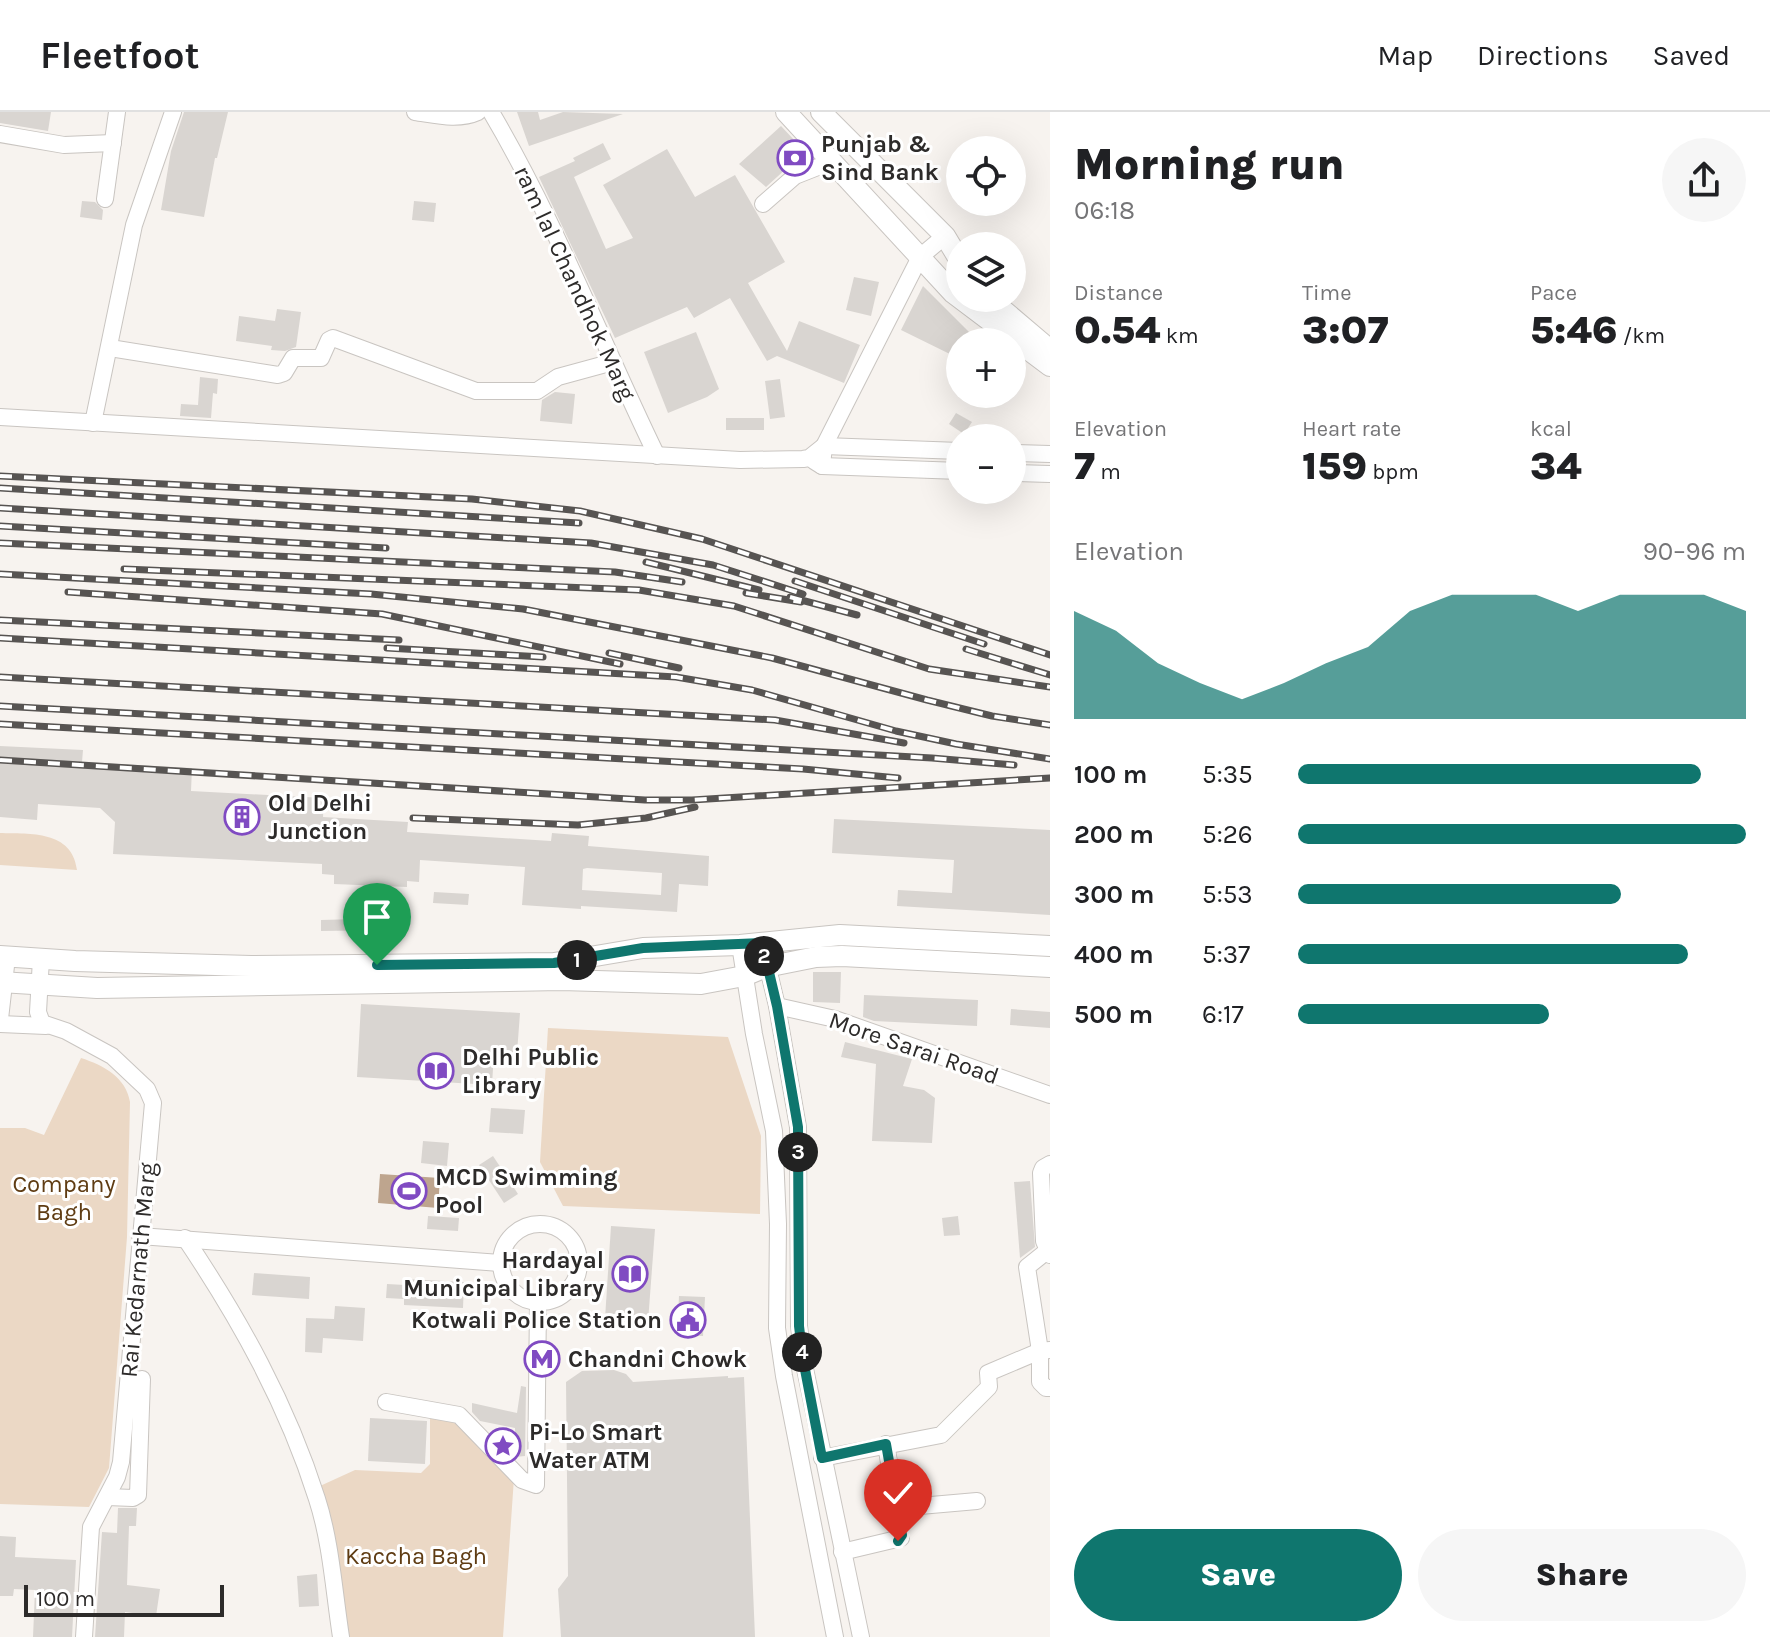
<!DOCTYPE html>
<meta charset="utf-8">
<style>
body{margin:0;font-family:Karla,sans-serif;background:#f6f6f6;color:#202124;height:100vh;display:flex;flex-direction:column;font-size:30px;white-space:nowrap}
*{box-sizing:border-box;margin:0}
p{font-size:26px;color:#757577}
.icon{flex:none;width:44px;height:44px;fill:none;stroke:currentColor;stroke-width:2;stroke-linecap:round;stroke-linejoin:round}
.map{position:relative;flex:1;overflow:hidden}
.side{display:flex;flex-direction:column;background:#fff;width:720px}
.side>*{flex:none}
.controls{position:absolute;left:946px;top:24px;display:grid;gap:16px}
.controls a{display:grid;place-items:center;width:80px;height:80px;border-radius:50%;background:#fff;box-shadow:0 8px 32px #0002;font-size:40px}
.scale{position:absolute;left:24px;bottom:20px;width:200px;box-sizing:border-box;padding-left:8px;border:4px solid #2d2b2a;border-top:0;font-size:22px;line-height:28px;white-space:nowrap;color:#2d2b2a;-webkit-text-stroke:6px #fff;paint-order:stroke}
.pin{position:absolute;display:grid;place-items:center;width:68px;height:68px;color:#fff;margin:-82px -34px;border-radius:50% 50% 50% 0;rotate:-45deg;box-shadow:0 0 8px #0007}
.pin .icon{rotate:45deg}
.km{position:absolute;width:40px;height:40px;margin:-20px;border-radius:50%;background:#222;color:#fff;font-size:22px;line-height:40px;text-align:center}
.round{display:grid;place-items:center;flex:none;width:84px;height:84px;border-radius:42px;background:#f6f6f6}
.headline{display:flex;align-items:center;justify-content:space-between;height:136px;padding:0 24px}
h1{font-size:44px;font-weight:800;line-height:60px}
.stats{display:grid;grid-template-columns:repeat(3,1fr);gap:12px;height:136px;padding:8px 24px}
.stats div{display:grid;align-content:center}
.stats b{font-size:40px;font-weight:800}
.stats small{font-size:22px;font-weight:400}
.stats p{font-size:22px}
.chart{height:224px;padding:16px 24px}
.chart p{display:flex;justify-content:space-between}
.chart svg{width:100%;height:144px;margin-top:8px;fill:#0f766e;opacity:.7}
.primary-button{display:flex;gap:16px;margin-top:auto;padding:16px 24px}
.primary-button a{flex:1;height:92px;border-radius:48px;background:#0f766e;color:#fff;font-size:32px;font-weight:800;line-height:92px;text-align:center}
.primary-button a+a{background:#f6f6f6;color:#202124}
ul{padding:0 24px;list-style:none;font-size:26px}
li{display:grid;grid-template-columns:128px 96px 1fr;align-items:center;height:60px}
li i{height:20px;border-radius:10px;background:#0f766e}
header{display:flex;align-items:center;gap:48px;box-sizing:border-box;height:112px;padding:0 40px;background:#fff;border-bottom:2px solid #e0e0e0}
header strong{font-size:38px}
nav{display:flex;gap:44px;margin-inline-start:auto;font-size:28px}
main{display:flex;flex:1;min-height:0}
.map>svg:first-child{display:block}
.green{fill:#ebd8c5}
.water{fill:#bea58e}
.building{fill:#d9d5d1;fill-rule:evenodd}
.lines{fill:none;stroke-linecap:round;stroke-linejoin:round}
.minor-casing{stroke:#c9c5c1;stroke-width:18}
.major-casing{stroke:#c9c5c1;stroke-width:22}
.minor{stroke:#fff;stroke-width:16}
.major{stroke:#fff;stroke-width:20}
.rail-casing{stroke:#575452;stroke-width:7}
.rail{stroke:#fff;stroke-width:4;stroke-dasharray:12;stroke-linecap:butt}
.route-casing{stroke:#fff;stroke-width:16}
.route{stroke:#0f766e;stroke-width:10}
.labels{text-anchor:middle;dominant-baseline:central;stroke-width:6;stroke-linejoin:round;paint-order:stroke}
.poi-label{font-size:24px;font-weight:bold;fill:#2d2b2a;stroke:#fff;text-anchor:start}
.street-label{font-size:24px;fill:#2d2b2a;stroke:#fff}
.park-label{font-size:24px;fill:#5f3c13;stroke:#fff}
</style>
<header>
<strong>Fleetfoot</strong>
<nav><a>Map</a><a>Directions</a><a>Saved</a></nav>
</header>
<main>
<div class="map">
<svg width="1050" height="1525" viewBox="0 0 1050 1525">
<rect width="100%" height="100%" fill="#f7f3ef"/>
<g class="green">
<path d="M0,721c30,1 72,-3 77,37l-77,-5z"/>
<path d="M548,916l180,9 33,99 -1,78 -197,-8 -23,-44z"/>
<path d="M81,946c22,7 45,19 49,44l-3,135 -18,231 -20,39 -89,-3v-376h25l19,7z"/>
<path d="M430,1306l26,3 58,57 -11,159h-156l-27,-151 35,-16 66,3 9,-9z"/>
</g>
<path class="water" d="M380,1062l60,4 -2,30 -60,-5z"/>
<g class="building">
<path d="M0,0h51l-3,19 -48,-8z"/>
<path d="M184,0h44l-11,46h-2l-11,59 -43,-7 10,-59z"/>
<path d="M517,0h21l2,8 23,-8 60,2 -94,32z"/>
<path d="M781,14l30,32 -23,9 -22,20 -27,-23z"/>
<path d="M603,31l8,16 -37,18 32,72 27,-11 -30,-53 64,-36 28,48 40,-22 50,87 -37,21 39,68 12,-30 61,24 -16,38 -67,-27 -10,5 -37,-63 -36,20 -7,-11 -72,31 -76,-161 36,-16 -2,-3z"/>
<path d="M82,89l13,1 8,8 -1,10 -22,-3z"/>
<path d="M414,89l22,2 -2,19 -22,-2z"/>
<path d="M854,165l25,5 -8,34 -25,-6z"/>
<path d="M923,174l56,56h-19v17l-59,-29z"/>
<path d="M277,197l24,3 -5,35 -11,4 -14,-1 1,-4 -36,-5 3,-25 36,5z"/>
<path d="M696,220l23,57 -12,8 -39,16 -24,-61z"/>
<path d="M200,265l18,2 -1,15 -4,-1 -2,25 -31,-2 1,-12 17,1z"/>
<path d="M780,267l5,38 -15,2 -5,-38z"/>
<path d="M555,280l20,2 -3,30 -32,-3 2,-21z"/>
<path d="M956,301l16,9 -8,12 -15,-10z"/>
<rect x="726" y="306" width="38" height="12"/>
<path d="M0,634l83,4 -1,12 110,6 -1,23 133,7 -1,19 85,5 -1,10 144,9 1,-8 37,3 -1,10 121,10 -1,30 -29,-2 -2,28 -96,-6v3l-59,-4 3,-38 -105,-7 -1,22 -12,-1v6l-73,-3v-9l-12,-1v-10l-209,-10 2,-32 -15,-14 -62,-4 -1,16 -37,-3zM587,756l75,5 -1,22 -79,-5 1,-21z"/>
<path d="M834,707l216,11v85l-153,-9 1,-16 54,3 2,-33 -122,-7z"/>
<path d="M434,780l35,2 -1,11 -35,-2z"/>
<path d="M392,806v12l-71,1v-11z"/>
<path d="M813,860h28l-1,31 -27,-1z"/>
<path d="M864,883l114,5 -1,26 -103,-5 -11,-4z"/>
<path d="M361,892l159,9 -3,40 -23,-1 -2,33 -135,-8z"/>
<path d="M1011,897l39,3v16l-40,-3z"/>
<path d="M845,930l67,17 -9,27 21,4 11,8 -3,45 -60,-2 4,-77 -35,-7z"/>
<path d="M491,996l34,2 -2,24 -34,-2z"/>
<path d="M423,1029l26,2 -2,23 -26,-3z"/>
<path d="M493,1044l25,38 -14,9 -25,-38z"/>
<path d="M1030,1069l5,66 -15,11 -6,-76z"/>
<path d="M428,1104l31,2 -1,13 -31,-2z"/>
<path d="M958,1104l2,19 -16,1 -2,-18z"/>
<path d="M611,1114l44,3 -7,93 -43,-3z"/>
<path d="M254,1161l56,4 -1,22 -57,-4z"/>
<path d="M406,1167l58,3 -1,26 -59,-3v-6l-18,-1 1,-14 18,1z"/>
<path d="M679,1184l26,1 -2,39 -26,-1z"/>
<path d="M335,1194l30,2 -2,33 -40,-3 -1,15 -17,-1 1,-34 28,1z"/>
<path d="M614,1258l12,4 7,8 95,-6v2l16,-1 11,260h-194l-3,-48 10,-13 -2,-194 16,-11z"/>
<path d="M521,1274l5,1 -1,69 -10,1v-29l-35,-7 -8,-9v-9l45,10z"/>
<path d="M370,1306l57,3 -2,43 -57,-3z"/>
<path d="M118,1396h19l-1,18h-7l-2,59 33,4 -4,27 -31,-4 -1,25h-29l7,-105 15,1z"/>
<path d="M0,1424l16,1 -1,20 61,3 -4,77h-39l2,-47 -21,-1 -1,7h-13z"/>
<path d="M317,1462l2,32 -20,1 -2,-31z"/>
</g>
<g class="lines">
<defs>
<g id="minor">
<path d="M415,0c21,3 43,9 63,0"/>
<path d="M491,0c65,110 110,229 166,344"/>
<path d="M0,22l64,11 49,-2"/>
<path d="M105,87l12,-87"/>
<path d="M763,92l32,-28 38,-15"/>
<path d="M110,236l168,27 6,-2 9,-15h28l8,-18 4,-2 143,53h61l21,-14 55,-15"/>
<path d="M0,305l740,43 63,-1 6,-1 15,-12 136,5"/>
<path d="M93,311l41,-198 39,-113"/>
<path d="M1012,341l38,1"/>
<path d="M814,349l8,5 138,5"/>
<path d="M822,354l2,-20 96,-189 25,-21"/>
<path d="M1012,361l38,1"/>
<path d="M762,831l15,63 21,121 1,199 4,33 58,278"/>
<path d="M740,833l14,89 20,97 4,93 -1,104 7,48 51,261"/>
<path d="M41,847l-3,53 4,11 24,8 46,25 35,33 6,14 -32,359 -4,15 -26,50 -7,110"/>
<path d="M777,894l58,13 215,76"/>
<path d="M0,907l7,-62"/>
<path d="M0,912l46,2"/>
<path d="M1050,1052l-7,4 -2,5 3,68 6,14"/>
<circle cx="540" cy="1151" r="39"/>
<path d="M140,1124l360,27"/>
<path d="M185,1126c55,82 102,166 132,261 14,43 17,93 24,138"/>
<path d="M1047,1139l-20,16 13,84v31l6,6h4"/>
<path d="M386,1290l73,13 63,65 14,5 2,-183"/>
<path d="M822,1346l119,-23 48,-48 -1,-14 52,-22 10,-1"/>
<path d="M107,1385l26,1 5,-3 4,-116"/>
<path d="M897,1396l80,-7"/>
<path d="M842,1440l59,-14 -15,-94"/>
</g>
<g id="major">
<path d="M786,0l167,181 97,73"/>
<path d="M821,0l124,124 15,25"/>
<path d="M989,186l61,52"/>
<path d="M0,844l75,5 176,5 303,-3 89,-15 97,-3 100,-10 210,11"/>
<path d="M0,870l97,6 464,-8 140,4 43,-8 22,-9 50,-10 26,-1 208,11"/>
</g>
</defs>
<use href="#minor" class="minor-casing"/>
<use href="#major" class="major-casing"/>
<use href="#minor" class="minor"/>
<use href="#major" class="major"/>
<defs>
<g id="rail">
<path d="M0,364l472,23 108,12 122,28 348,116"/>
<path d="M0,376l579,35"/>
<path d="M0,396l591,35 122,22 90,29"/>
<path d="M0,414l386,22"/>
<path d="M0,431l615,29 67,10"/>
<path d="M646,450l113,28"/>
<path d="M124,457l515,21 95,16 195,63 121,18"/>
<path d="M0,462l371,20 152,15 249,49 155,42 65,16 58,9"/>
<path d="M795,469l189,63"/>
<path d="M68,480l314,22 238,50"/>
<path d="M746,481l55,9"/>
<path d="M790,485l67,18"/>
<path d="M0,508l399,20"/>
<path d="M0,526l676,39 76,13 144,41 60,13 94,15"/>
<path d="M387,536l156,9"/>
<path d="M966,537l84,26"/>
<path d="M609,541l70,15"/>
<path d="M0,565l775,43 129,23"/>
<path d="M0,594l932,52 82,7"/>
<path d="M0,612l803,45 95,9"/>
<path d="M0,648l645,40h47l358,-22"/>
<path d="M413,706l165,7 68,-7 49,-11"/>
</g>
</defs>
<use href="#rail" class="rail-casing"/>
<use href="#rail" class="rail"/>
</g>
<g class="lines">
<defs>
<path id="route" d="M377,853l177,-2 89,-15 119,-5 15,63 21,121 1,199 4,33 19,99 64,-14 16,91 -4,6"/>
</defs>
<use href="#route" class="route-casing"/>
<use href="#route" class="route"/>
</g>
<defs>
<symbol id="bank-ring" viewBox="-11 -11 22 22"><circle r="9.5" fill="#fff" stroke="#804bc2" stroke-width="1.5"/><path d="M-6-4H6V4H-6ZM0-2.3a2.3 2.3 0 1 0 0 4.6a2.3 2.3 0 1 0 0-4.6Z" fill="#804bc2"/></symbol>
<symbol id="building-ring" viewBox="-11 -11 22 22"><circle r="9.5" fill="#fff" stroke="#804bc2" stroke-width="1.5"/><path d="M-4-6H4V6H1V3H-1V6H-4ZM-2.5-4.3h1.7v1.8h-1.7ZM.8-4.3h1.7v1.8H.8ZM-2.5-1h1.7V.8h-1.7ZM.8-1h1.7V.8H.8Z" fill="#804bc2"/></symbol>
<symbol id="library-ring" viewBox="-11 -11 22 22"><circle r="9.5" fill="#fff" stroke="#804bc2" stroke-width="1.5"/><path d="M-6-4Q-3-5.5-.7-3.5V5Q-3 3-6 4ZM6-4Q3-5.5 .7-3.5V5Q3 3 6 4Z" fill="#804bc2"/></symbol>
<symbol id="stadium-ring" viewBox="-11 -11 22 22"><circle r="9.5" fill="#fff" stroke="#804bc2" stroke-width="1.5"/><path d="M0-5a6.5 5 0 1 0 0 10a6.5 5 0 1 0 0-10ZM-3.5-1.8h7v3.6h-7Z" fill="#804bc2"/></symbol>
<symbol id="civic-ring" viewBox="-11 -11 22 22"><circle r="9.5" fill="#fff" stroke="#804bc2" stroke-width="1.5"/><path d="M-.6-6.5H3V-4.5H.6V-3L4-1V1h2V6H-6V1h2V-1L-.6-3ZM-1.2 2.5V6h2.4V2.5Z" fill="#804bc2"/></symbol>
<symbol id="metro-ring" viewBox="-11 -11 22 22"><circle r="9.5" fill="#fff" stroke="#804bc2" stroke-width="1.5"/><path d="M-5.5 5V-5H-3L0 0L3-5H5.5V5H3V-.5L0 4L-3-.5V5Z" fill="#804bc2"/></symbol>
<symbol id="sight-ring" viewBox="-11 -11 22 22"><circle r="9.5" fill="#fff" stroke="#804bc2" stroke-width="1.5"/><path d="M0-6L1.8-2.2L6-1.7L2.9 1.2L3.7 5.4L0 3.3L-3.7 5.4L-2.9 1.2L-6-1.7L-1.8-2.2Z" fill="#804bc2"/></symbol>
</defs>
<g fill-rule="evenodd">
<use href="#bank-ring" x="775" y="26" width="40" height="40"/>
<use href="#building-ring" x="222" y="685" width="40" height="40"/>
<use href="#library-ring" x="416" y="939" width="40" height="40"/>
<use href="#stadium-ring" x="389" y="1059" width="40" height="40"/>
<use href="#library-ring" x="610" y="1142" width="40" height="40"/>
<use href="#civic-ring" x="668" y="1188" width="40" height="40"/>
<use href="#metro-ring" x="522" y="1227" width="40" height="40"/>
<use href="#sight-ring" x="483" y="1314" width="40" height="40"/>
</g>
<g class="labels">
<g class="poi-label">
<text x="821" y="32">Punjab &amp;<tspan x="821" dy="28">Sind Bank</tspan></text>
<text x="268" y="691">Old Delhi<tspan x="268" dy="28">Junction</tspan></text>
<text x="462" y="945">Delhi Public<tspan x="462" dy="28">Library</tspan></text>
<text x="435" y="1065">MCD Swimming<tspan x="435" dy="28">Pool</tspan></text>
<text x="604" y="1148" text-anchor="end">Hardayal<tspan x="604" dy="28">Municipal Library</tspan></text>
<text x="662" y="1208" text-anchor="end">Kotwali Police Station</text>
<text x="568" y="1247">Chandni Chowk</text>
<text x="529" y="1320">Pi-Lo Smart<tspan x="529" dy="28">Water ATM</tspan></text>
</g>
<g class="street-label">
<text transform="translate(575 171) rotate(65)">ram lal Chandhok Marg</text>
<text transform="translate(914 936) rotate(19)">More Sarai Road</text>
<text transform="translate(138 1158) rotate(-85)">Rai Kedarnath Marg</text>
</g>
<g class="park-label">
<text x="64" y="1072">Company<tspan x="64" dy="28">Bagh</tspan></text>
<text x="416" y="1444">Kaccha Bagh</text>
</g>
</g>
</svg>
<div class="controls">
<a><svg class="icon" aria-label="locate" viewBox="0 0 24 24"><circle cx="12" cy="12" r="6"/><path d="M12 2v4M12 18v4M2 12h4M18 12h4"/></svg></a>
<a><svg class="icon" aria-label="layers" viewBox="0 0 24 24"><path d="M12 4l9 5-9 5-9-5zM3 14l9 5 9-5"/></svg></a>
<a>+</a>
<a>−</a>
</div>
<div class="scale">100 m</div>
<div class="pin" style="left:377px;top:853px;background:#1e9e55"><svg class="icon" aria-label="arrive" viewBox="0 0 24 24"><path d="M6 21V4h12l-3 4 3 4H6"/></svg></div>
<div class="pin" style="left:898px;top:1429px;background:#d93025"><svg class="icon" aria-label="check" viewBox="0 0 24 24"><path d="M5 12l5 5 9-10"/></svg></div>
<b class="km" style="left:577px;top:848px">1</b>
<b class="km" style="left:764px;top:844px">2</b>
<b class="km" style="left:798px;top:1040px">3</b>
<b class="km" style="left:802px;top:1240px">4</b>
</div>
<section class="side">
<div class="headline"><div><h1>Morning run</h1><p>06:18</p></div><a class="round"><svg class="icon" aria-label="share" viewBox="0 0 24 24"><path d="M12 15V3M7 8l5-5 5 5M5 13v7h14v-7"/></svg></a></div>
<div class="stats">
<div><p>Distance</p><b>0.54<small> km</small></b></div>
<div><p>Time</p><b>3:07</b></div>
<div><p>Pace</p><b>5:46<small> /km</small></b></div>
</div>
<div class="stats">
<div><p>Elevation</p><b>7<small> m</small></b></div>
<div><p>Heart rate</p><b>159<small> bpm</small></b></div>
<div><p>kcal</p><b>34</b></div>
</div>
<div class="chart"><p><span>Elevation</span>90–96 m</p>
<svg viewBox="0 0 160 44" preserveAspectRatio="none"><path d="M0 44V11L10 17L20 27L30 33L40 38L50 33L60 27L70 22L80 11L90 6L100 6L110 6L120 11L130 6L140 6L150 6L160 11V44z"/></svg>
</div>
<ul>
<li><b>100 m</b>5:35<i style="width:90%"></i></li>
<li><b>200 m</b>5:26<i style="width:100%"></i></li>
<li><b>300 m</b>5:53<i style="width:72%"></i></li>
<li><b>400 m</b>5:37<i style="width:87%"></i></li>
<li><b>500 m</b>6:17<i style="width:56%"></i></li>
</ul>
<div class="primary-button"><a>Save</a><a>Share</a></div>
</section>
</main>
